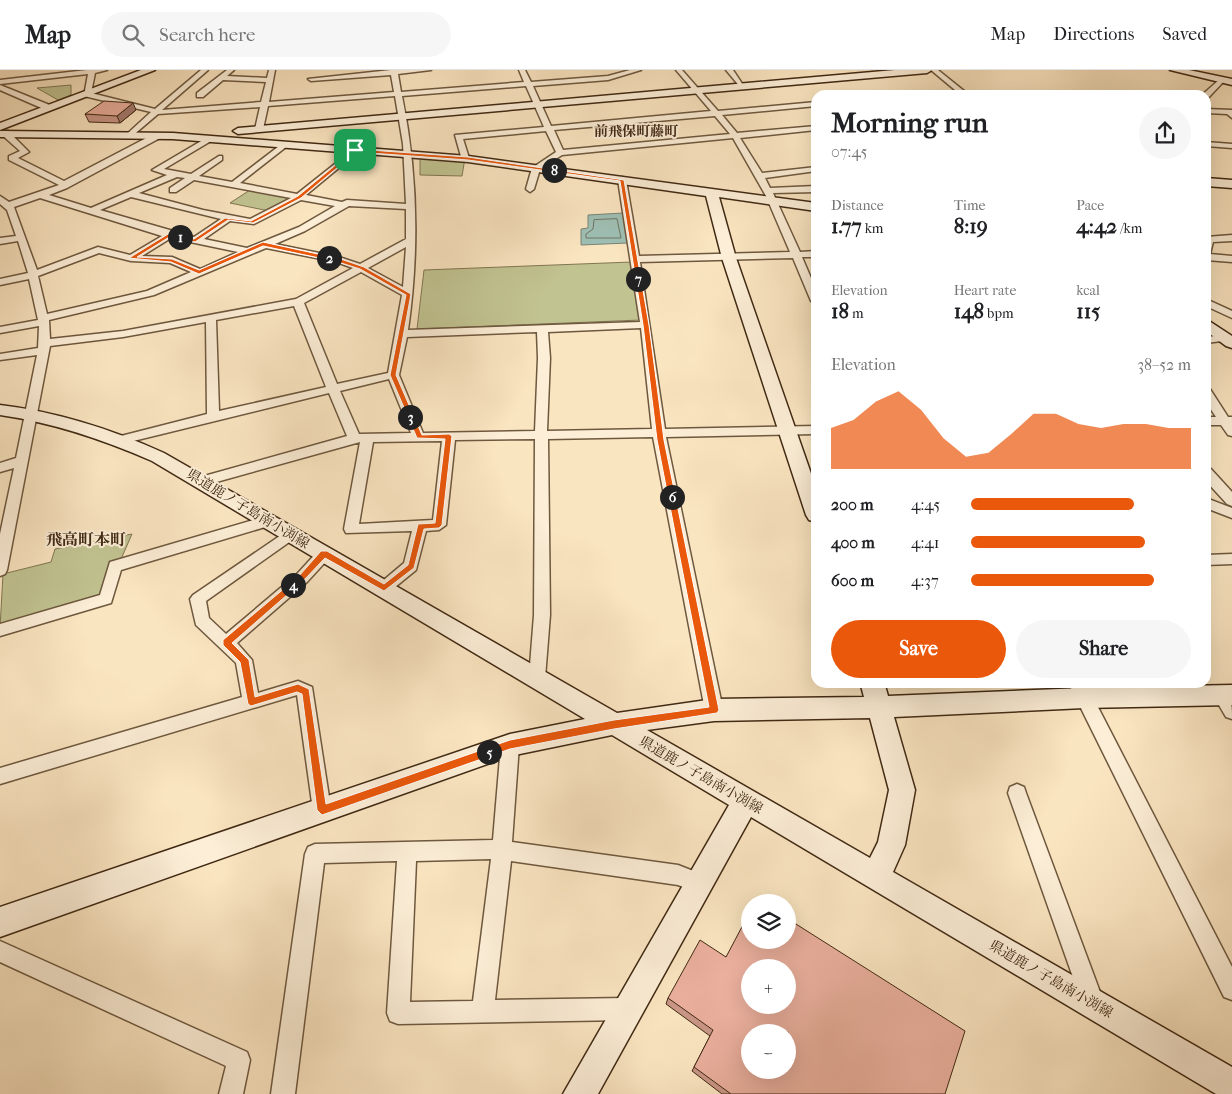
<!DOCTYPE html>
<meta charset="utf-8">
<style>
body{margin:0;font-family:"IM FELL French Canon","Noto Serif JP",serif;background:#f6f6f6;color:#202124;height:100vh;display:flex;flex-direction:column;font-size:19px;white-space:nowrap}
*{box-sizing:border-box;margin:0}
p{font-size:16px;color:#757577}
.icon{flex:none;width:28px;height:28px;fill:none;stroke:currentColor;stroke-width:2;stroke-linecap:round;stroke-linejoin:round}
.map{position:relative;flex:1;overflow:hidden}
.details{position:absolute;left:811px;top:20px;width:400px;height:598px;display:flex;flex-direction:column;background:#fff;border-radius:15px;box-shadow:0 5px 20px #0002}
.details>*{flex:none}
.tools{position:absolute;left:741px;top:824px;display:grid;gap:10px}
.tools a{display:grid;place-items:center;width:55px;height:55px;border-radius:50%;background:#fff;box-shadow:0 5px 20px #0002;font-size:25px}
.pin{position:absolute;display:grid;place-items:center;width:42px;height:42px;color:#fff;margin:-21px;border-radius:10px;box-shadow:0 2px 8px #0006}
.km{position:absolute;width:25px;height:25px;margin:-12px;border-radius:50%;background:#222;color:#fff;font-size:14px;line-height:25px;text-align:center}
.round{display:grid;place-items:center;flex:none;width:52px;height:52px;border-radius:26px;background:#f6f6f6}
.overview{display:flex;align-items:center;justify-content:space-between;height:85px;padding:0 20px}
h1{font-size:28px;font-weight:700;line-height:38px}
.figures{display:grid;grid-template-columns:repeat(3,1fr);gap:8px;height:85px;padding:5px 20px}
.figures div{display:grid;align-content:center}
.figures b{font-size:21px;font-weight:700}
.figures small{font-size:14px;font-weight:400}
.figures p{font-size:14px}
.chart{height:140px;padding:10px 20px}
.chart p{display:flex;justify-content:space-between}
.chart svg{width:100%;height:90px;margin-top:5px;fill:#ea580c;opacity:.7}
.button{display:flex;gap:10px;margin-top:auto;padding:10px 20px}
.button a{flex:1;height:58px;border-radius:30px;background:#ea580c;color:#fff;font-size:20px;font-weight:700;line-height:58px;text-align:center}
.button a+a{background:#f6f6f6;color:#202124}
ul{padding:0 20px;list-style:none;font-size:16px}
li{display:grid;grid-template-columns:80px 60px 1fr;align-items:center;height:38px}
li i{height:12px;border-radius:6px;background:#ea580c}
header{display:flex;align-items:center;gap:30px;box-sizing:border-box;height:70px;padding:0 25px;background:#fff;border-bottom:1px solid #e0e0e0}
header strong{font-size:24px}
nav{display:flex;gap:28px;margin-inline-start:auto;font-size:18px}
.search{width:350px;height:45px;background:#f6f6f6;display:flex;align-items:center;gap:12px;box-sizing:border-box;padding:0 18px;border-radius:28px;color:#757577;font-size:19px}
.map>svg:first-child{display:block}
.green{fill:#c1c391;stroke:#807652}
.water{fill:#9ebfb4;stroke:#788374}
.lines{fill:none;stroke-linecap:round;stroke-linejoin:round}
.shore{stroke:#6f7464;stroke-width:1}
.street-casing{stroke:#6e583e;stroke-width:3}
.secondary-casing{stroke:#402913;stroke-width:3}
.street{fill:#fceed7;fill-rule:evenodd}
.secondary{fill:#fceed7;fill-rule:evenodd}
.wall{fill:#c99687;stroke:#402913}
.shaded-wall{fill:#a47a6e;stroke:#402913}
.building{fill:#eaaf9d;stroke:#402913;fill-rule:evenodd}
.route{fill:#ea580c;stroke:#fff;fill-rule:evenodd}
.labels{text-anchor:middle;dominant-baseline:central;stroke-width:4;stroke-linejoin:round;paint-order:stroke}
.far-quarter-label{font-size:14px;font-weight:bold;fill:#402913;stroke:#fceed7}
.street-label{font-size:14px;fill:#402913;stroke:#fceed7}
.quarter-label{font-size:16px;font-weight:bold;fill:#402913;stroke:#fceed7}
</style>
<header>
<strong>Map</strong>
<div class="search"><svg class="icon" aria-label="search" viewBox="0 0 24 24"><circle cx="10" cy="10" r="6"/><path d="M15 15l6 6"/></svg>Search here</div>
<nav><a>Map</a><a>Directions</a><a>Saved</a></nav>
</header>
<div class="map">
<svg width="1232" height="1024" viewBox="0 0 1232 1024">
<rect width="100%" height="100%" fill="#fae5c1"/>
<filter id="stains"><feTurbulence type="fractalNoise" baseFrequency=".004" numOctaves="4"/><feColorMatrix values="0 0 0 0 .2 0 0 0 0 .09 0 0 0 0 .02 0 0 0 .5 -.17"/></filter>
<radialGradient id="worn" r=".72"><stop offset=".6" stop-color="#630" stop-opacity="0"/><stop offset="1" stop-color="#630" stop-opacity=".3"/></radialGradient>
<g class="green">
<path d="M71,15v10l-13,5 -21,-12z"/>
<path d="M420,85l45,3 -3,18 -42,-1z"/>
<path d="M250,120l44,8 -25,13 -39,-8z"/>
<path d="M632,192l9,58 -224,9 7,-59z"/>
<path d="M132,464l-28,64 -104,30 3,-54 48,-12 4,-13z"/>
</g>
<path class="water" d="M623,143l5,30 -47,2v-16l7,-1v-13z"/>
<g class="lines">
<path class="shore" d="M617,149l4,19h-35v-4l7,-5 1,-9z"/>
<defs>
<g id="street">
<path d="M87,0h20l-12,3 -4,20 64,16 46,-39h7l-46,40 99,-8 5,-20 -43,-2 -20,17h-6v-4l30,-23h7l-7,6 40,2 2,-8h6l-6,32 125,-10 -3,-17 -80,6 -3,-2 83,-9h40l-33,4 3,18 123,-10 -5,-12h6l6,12 77,-6 22,-6h11l-33,10 -75,6 18,40 160,-15 -35,-41h6l36,41 98,-9v4l-94,9 15,18 79,-7v4l-76,8 22,35 54,-6v4l-51,7 5,10 46,-2v6l-43,1 27,59 16,-1v6h-14l14,33v14l-5,-3 -18,-43 -153,4 25,167 151,-3v8l-150,3 57,273 -3,5 -6,2 -6,-2 -3,-5 -52,-273 -105,2 2,176 -5,63 -2,5 -6,2 -6,-2 -2,-5 5,-63 1,-176 -80,1 -9,85 -7,5 -13,1 -10,39 -27,22h-10l-3,-4 3,-4 25,-21 8,-32 -66,2 -2,-4 16,-87 -158,44 -7,-5 2,-3 150,-42 -18,-43 -208,51 -4,-1 -2,-3 2,-3 90,-23 -1,-92 -83,15 -73,9 -43,224 -2,4 -5,2v-42l14,-66 -14,4v-9l16,-5 21,-103 -37,5v-6l38,-6 1,-22 -39,7v-6l38,-7 -9,-41 -29,6v-6l28,-6 -10,-32 -18,3v-6l16,-2 -9,-26 -7,-6v-8l9,6 50,-17 -50,-25v-4l11,-5 -18,-16v-4h6l21,21 -11,6 46,23 90,-47h6v4l-93,50 -18,7 42,13 76,-33 -15,-5 56,-33h3v4l-47,28 27,5 28,-18h3v4l-23,16 33,6 51,-39 4,2 -1,2 -46,36 57,11 58,-46 4,2 -1,2 -52,43 36,7 5,-2 59,4 -3,-60 -8,-48 -127,10 -5,23 -4,2 -4,-2 5,-22 -102,7 -27,23h-3v-4l23,-21 -67,-16 4,-22 -88,10v-4zM526,16l18,41 -89,8 7,25 7,-2 -6,-19 83,-8 10,21 -24,16 -6,21 4,3 4,-3 6,-20 22,-14 171,-17 33,58 24,56 -151,4 -13,-76 -4,-3 -4,3 22,142 -232,8c11,-76 10,-156 -6,-234zM715,46l15,18 -167,16 -9,-20zM177,107l8,1 -15,10v4h6l18,-12 97,18 -41,21 -47,-9 -64,-17zM131,127l90,22 -27,18 -94,-27zM40,128l122,38 -32,19 -32,-8 -61,23 -23,-63zM301,130l34,6 -36,21 -52,21 -43,-9 26,-18 24,3zM349,136l57,3v30l-46,25 -21,-7 -64,-13 30,-13zM171,168l67,14 -38,17 -28,-12 -30,-1zM406,177l-3,40 -35,-19zM266,178l70,14 17,6 -57,31 -173,32 -73,8 -1,-19 105,-25zM99,183l32,8 39,2 21,9 -44,19 -100,23 -9,-38zM361,202l41,23 -14,78 -51,11 -33,-81zM294,236l32,81 -107,24 -3,-91zM641,258l11,101 -105,2 3,-73 -2,-26zM537,262l1,26 -3,73 -112,2 -24,-58 8,-38zM389,309l22,54 -52,1 -19,-43zM442,371l-9,79 -74,4 14,-82z"/>
<path d="M726,0h7l12,18h-4z"/>
<path d="M931,0h7l31,25h-8z"/>
<path d="M1220,9l5,1 -16,17 -7,-2z"/>
<path d="M0,15l52,21 1,2 -7,2 -46,-20z"/>
<path d="M1206,39l26,1v8l-5,-4 -21,-1z"/>
<path d="M1206,72l26,2v4l-26,-2z"/>
<path d="M1232,165v6l-19,1 -3,12 22,2v6l-26,-2v-23z"/>
<path d="M1206,229l26,12v7l-26,-12z"/>
<path d="M1226,265l6,3 -2,2 -24,3v-6z"/>
<path d="M1206,318l4,1 18,28h4v19l-4,-1 -7,-10h-15v-8h10l-10,-15z"/>
<path d="M1206,398l5,1 21,23v14l-5,-2 -21,-23z"/>
<path d="M1206,428l26,10v10l-26,-10z"/>
<path d="M267,446l5,1 2,4 -2,4 -151,45 -10,33 -111,33v-12l100,-29 10,-33z"/>
<path d="M290,459l5,1 2,4 -2,4 -89,63 3,17 17,16 71,-60 22,-24h10l2,4 -2,4 -22,24 -70,61 15,17 6,33 40,-12 14,6 19,123 -2,6 -7,3 -7,-3 -2,-6 -16,-115 -297,89v-16l242,-71 -6,-34 -40,-38 -6,-26 3,-4z"/>
<path d="M1232,484v10l-26,1v-10z"/>
<path d="M1068,612h17l147,285v33l-8,-3z"/>
<path d="M1221,618c11,5 11,19 11,31l-6,-2 -13,-22 2,-5z"/>
<path d="M510,667l6,2 3,6 -7,97 166,23 28,11 3,7 -3,7 -7,3 -21,-8 -167,-24 -16,139 132,-2 8,3 3,8 -3,8 -8,3 -229,4 -8,-3 -3,-8 10,-152 -73,2 -29,231h-24l34,-240 3,-7 7,-3 178,-4 8,-95 3,-6zM491,789l-18,142 -63,1 6,-141z"/>
<path d="M1017,714l7,3 2,6 77,207 -3,8 -8,3 -8,-3 -3,-8 -73,-207 2,-6z"/>
<path d="M0,871l247,111 3,8 -7,34h-24l7,-28 -226,-104z"/>
</g>
<g id="secondary">
<path d="M141,0h14l-155,60v-7z"/>
<path d="M895,0h37l-5,3 -689,61 -5,-3 5,-3z"/>
<path d="M1170,0h19l43,9v6z"/>
<path d="M0,61l173,2 295,23 348,47v8l-97,-14 17,61 80,230v34l-7,-2 -3,-5 -84,-257 -16,-62 -238,-34 -295,-23 -173,-2z"/>
<path d="M1206,108l26,2v8l-26,-2z"/>
<path d="M1206,249l26,17v12l-6,-2 -20,-15z"/>
<path d="M0,335c58,7 111,24 164,48l453,260 97,-14 150,-2 -4,-15h24l4,14 196,-8 148,-3v20l-148,3 -190,9 21,73 -10,55 -12,27 339,195v27h-16l-465,-277 -153,277h-35l166,-289 -117,-70 -102,21 -510,181v-30l510,-173 75,-15 -433,-258c-50,-22 -98,-38 -152,-46zM870,648l19,72 -11,52 -8,16 -223,-128 67,-9z"/>
</g>
</defs>
<use href="#street" class="street-casing"/>
<use href="#secondary" class="secondary-casing"/>
<use href="#street" class="street"/>
<use href="#secondary" class="secondary"/>
</g>
<g class="wall">
<path d="M136,40l-16,13 -31,-1 -4,-8z"/>
<path d="M777,870h11l157,154h-223l-30,-23 18,-35 -44,-32 2,-6 58,-41 49,-14z"/>
</g>
<path class="shaded-wall" d="M133,33l3,7 -16,13 -3,-7z"/>
<g class="building">
<path d="M104,31l29,2 -16,13 -32,-2z"/>
<path d="M788,849l177,112 -20,63h-214l-37,-27 19,-37 -45,-32 32,-58 26,17 18,-34 6,4v13h21l5,3 1,-3h11zM750,898h38v37h-38zM750,962h38v38h-38z"/>
</g>
<path class="route" d="M355,79l113,8 156,23 25,145 15,115 55,270 -2,3 -103,16 -104,20 -188,66 -5,-5 -15,-116 -5,-2 -46,14 -3,-2 -8,-42 -17,-17v-5l76,-64 22,-25h6l57,33 24,-19 10,-41 17,-1 10,-84 -28,-1 -27,-63 16,-80 -46,-26 -22,-7 -75,-16 -64,28 -28,-12 -42,-4 39,-24 26,5 31,-21 26,3 47,-25zM356,82l112,8 152,21 23,144 14,115 52,267 -95,13 -104,20 -184,64 -17,-115 -11,-5 -43,13 -6,-37 -17,-17 72,-63 21,-22 59,33 30,-23 10,-39 15,-1 3,-3 10,-89 -3,-2 -27,1 -26,-60 15,-81 -47,-27 -23,-8 -78,-17 -64,28 -27,-11 -35,-2 34,-21 24,6 33,-22 25,3 48,-25z"/>
<g class="labels">
<g class="far-quarter-label">
<text x="636" y="61">前飛保町藤町</text>
</g>
<g class="street-label">
<text transform="translate(248 439) rotate(31)">県道鹿ノ子島南小渕線</text>
<text transform="translate(701 705) rotate(30)">県道鹿ノ子島南小渕線</text>
<text transform="translate(1051 909) rotate(30)">県道鹿ノ子島南小渕線</text>
</g>
<g class="quarter-label">
<text x="86" y="469">飛高町本町</text>
</g>
</g>
<rect width="100%" height="100%" filter="url(#stains)"/>
<rect width="100%" height="100%" fill="url(#worn)"/>
</svg>
<div class="tools">
<a><svg class="icon" aria-label="layers" viewBox="0 0 24 24"><path d="M12 4l9 5-9 5-9-5zM3 14l9 5 9-5"/></svg></a>
<a>+</a>
<a>−</a>
</div>
<div class="pin" style="left:355px;top:80px;background:#1e9e55"><svg class="icon" aria-label="arrive" viewBox="0 0 24 24"><path d="M6 21V4h12l-3 4 3 4H6"/></svg></div>
<b class="km" style="left:180px;top:167px">1</b>
<b class="km" style="left:329px;top:188px">2</b>
<b class="km" style="left:410px;top:347px">3</b>
<b class="km" style="left:293px;top:515px">4</b>
<b class="km" style="left:489px;top:682px">5</b>
<b class="km" style="left:672px;top:427px">6</b>
<b class="km" style="left:638px;top:209px">7</b>
<b class="km" style="left:554px;top:100px">8</b>
<section class="details">
<div class="overview"><div><h1>Morning run</h1><p>07:45</p></div><a class="round"><svg class="icon" aria-label="share" viewBox="0 0 24 24"><path d="M12 15V3M7 8l5-5 5 5M5 13v7h14v-7"/></svg></a></div>
<div class="figures">
<div><p>Distance</p><b>1.77<small> km</small></b></div>
<div><p>Time</p><b>8:19</b></div>
<div><p>Pace</p><b>4:42<small> /km</small></b></div>
</div>
<div class="figures">
<div><p>Elevation</p><b>18<small> m</small></b></div>
<div><p>Heart rate</p><b>148<small> bpm</small></b></div>
<div><p>kcal</p><b>115</b></div>
</div>
<div class="chart"><p><span>Elevation</span>38–52 m</p>
<svg viewBox="0 0 160 44" preserveAspectRatio="none"><path d="M0 44V24L10 20L20 11L30 6L40 15L50 29L60 38L70 36L80 27L90 17L100 17L110 22L120 24L130 22L140 22L150 24L160 24V44z"/></svg>
</div>
<ul>
<li><b>200 m</b>4:45<i style="width:74%"></i></li>
<li><b>400 m</b>4:41<i style="width:79%"></i></li>
<li><b>600 m</b>4:37<i style="width:83%"></i></li>
</ul>
<div class="button"><a>Save</a><a>Share</a></div>
</section>
</div>
